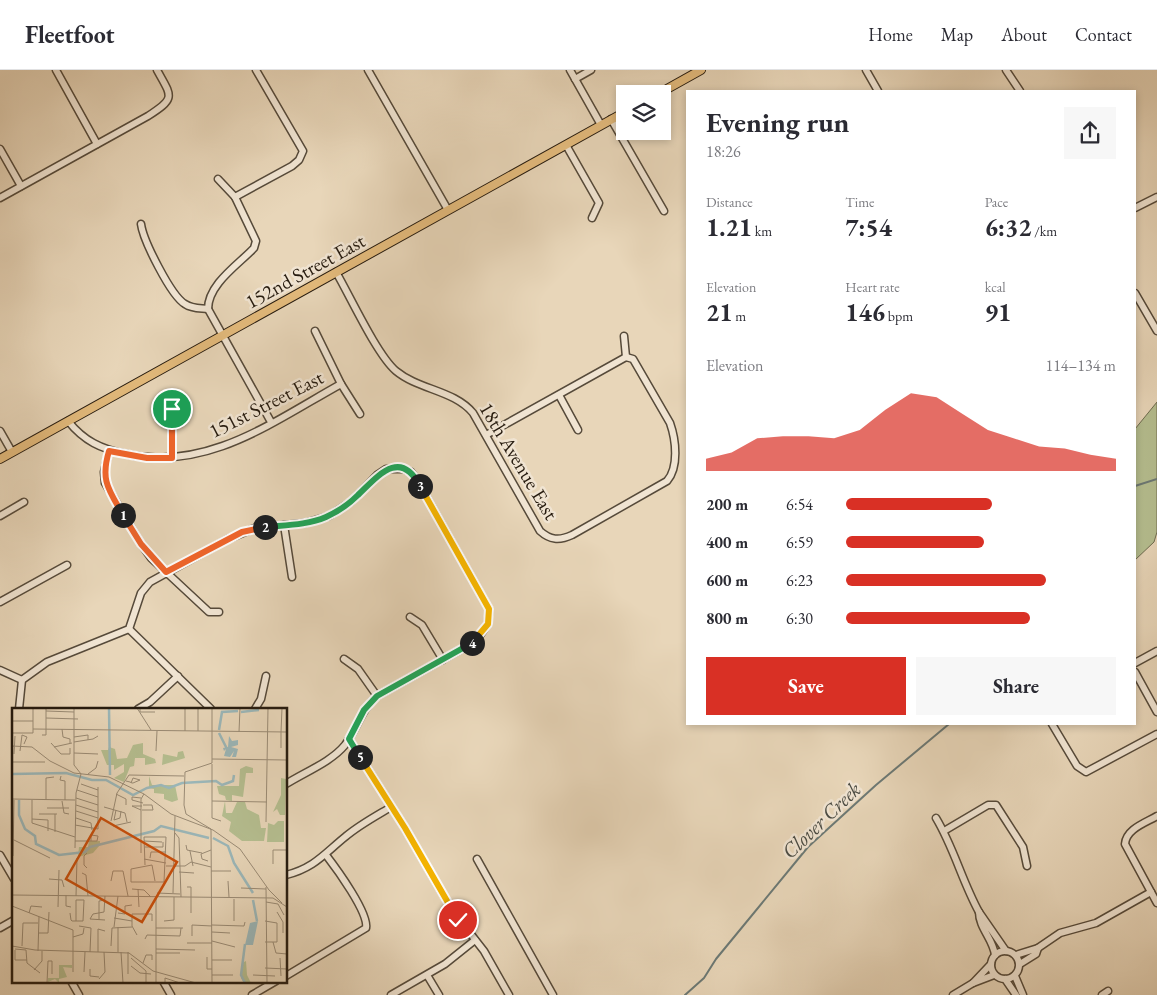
<!DOCTYPE html>
<meta charset="utf-8">
<style>
body{margin:0;font-family:"EB Garamond",serif;background:#f7f7f7;color:#2b2b33;height:100vh;display:flex;flex-direction:column;font-size:19px;white-space:nowrap}
*{box-sizing:border-box;margin:0}
p{font-size:16px;color:#7c7c81}
.icon{flex:none;width:28px;height:28px;fill:none;stroke:currentColor;stroke-width:2;stroke-linecap:round;stroke-linejoin:round}
.map{position:relative;flex:1;overflow:hidden}
.details{position:absolute;left:686px;top:20px;width:450px;height:635px;display:flex;flex-direction:column;background:#fff;border-radius:0px;box-shadow:0 2px 8px #0003}
.details>*{flex:none}
.buttons{position:absolute;left:616px;top:15px;display:grid;gap:10px}
.buttons a{display:grid;place-items:center;width:55px;height:55px;border-radius:0px;background:#fff;box-shadow:0 2px 8px #0003;font-size:25px}
.pin{position:absolute;display:grid;place-items:center;width:42px;height:42px;color:#fff;margin:-21px;border:2px solid #fff;border-radius:50%;box-shadow:0 1px 5px #0007}
.km{position:absolute;width:25px;height:25px;margin:-12px;border-radius:50%;background:#222;color:#fff;font-size:14px;line-height:25px;text-align:center}
.round{display:grid;place-items:center;flex:none;width:52px;height:52px;border-radius:0px;background:#f7f7f7}
.head{display:flex;align-items:center;justify-content:space-between;height:85px;padding:0 20px}
h1{font-size:28px;font-weight:700;line-height:38px}
.metrics{display:grid;grid-template-columns:repeat(3,1fr);gap:8px;height:85px;padding:5px 20px}
.metrics div{display:grid;align-content:center}
.metrics b{font-size:25px;font-weight:700}
.metrics small{font-size:14px;font-weight:400}
.metrics p{font-size:14px}
.chart{height:140px;padding:10px 20px}
.chart p{display:flex;justify-content:space-between}
.chart svg{width:100%;height:90px;margin-top:5px;fill:#d93025;opacity:.7}
.cta{display:flex;gap:10px;margin-top:auto;padding:10px 20px}
.cta a{flex:1;height:58px;border-radius:0px;background:#d93025;color:#fff;font-size:20px;font-weight:700;line-height:58px;text-align:center}
.cta a+a{background:#f7f7f7;color:#2b2b33}
ul{padding:0 20px;list-style:none;font-size:16px}
li{display:grid;grid-template-columns:80px 60px 1fr;align-items:center;height:38px}
li i{height:12px;border-radius:6px;background:#d93025}
header{display:flex;align-items:center;gap:30px;box-sizing:border-box;height:70px;padding:0 25px;background:#fff;border-bottom:1px solid #e1e1e2}
header strong{font-size:24px}
nav{display:flex;gap:28px;margin-inline-start:auto;font-size:18px}
.map>svg:first-child{display:block}
.green{fill:#b5be90;stroke:#6e6c50}
.lines{fill:none;stroke-linecap:round;stroke-linejoin:round}
.stream{stroke:#6c7975;stroke-width:2}
.minor-casing{stroke:#564a3a;stroke-width:9}
.major-casing{stroke:#261b0f;stroke-width:10}
.minor{stroke:#f0e4d2;stroke-width:6}
.major{stroke:#e4bb7c;stroke-width:8}
.split-1-casing{stroke:#fff;stroke-width:10}
.split-2-casing{stroke:#fff;stroke-width:10}
.split-3-casing{stroke:#fff;stroke-width:10}
.split-4-casing{stroke:#fff;stroke-width:10}
.split-5-casing{stroke:#fff;stroke-width:10}
.split-6-casing{stroke:#fff;stroke-width:10}
.split-1{stroke:#f0652b;stroke-width:6}
.split-2{stroke:#f0652b;stroke-width:6}
.split-3{stroke:#22a559;stroke-width:6}
.split-4{stroke:#f5b400;stroke-width:6}
.split-5{stroke:#22a559;stroke-width:6}
.split-6{stroke:#f5b400;stroke-width:6}
.labels{text-anchor:middle;dominant-baseline:central;stroke-width:5;stroke-linejoin:round;paint-order:stroke}
.street-label{font-size:20px;fill:#261b0f;stroke:#f0e4d2}
.water-label{font-size:21px;font-style:italic;fill:#494a42;stroke:#f0e4d2}
.inset-river{fill:none;stroke:#9bb7b9;stroke-width:2.5}
.inset-road{fill:none;stroke:#9a8b75;stroke-width:1}
.view{fill:#cb500c;fill-opacity:0.15;stroke:#cb500c;stroke-width:2.5}
.inset-edge{fill:none;stroke:#261b0f;stroke-width:2.5}
</style>
<header>
<strong>Fleetfoot</strong>
<nav><a>Home</a><a>Map</a><a>About</a><a>Contact</a></nav>
</header>
<div class="map">
<svg width="1157" height="925" viewBox="0 0 1157 925">
<rect width="100%" height="100%" fill="#e8d6b9"/>
<filter id="stains"><feTurbulence type="fractalNoise" baseFrequency=".004" numOctaves="4"/><feColorMatrix values="0 0 0 0 .2 0 0 0 0 .09 0 0 0 0 .02 0 0 0 .5 -.17"/></filter>
<radialGradient id="worn" r=".72"><stop offset=".6" stop-color="#630" stop-opacity="0"/><stop offset="1" stop-color="#630" stop-opacity=".3"/></radialGradient>
<path class="green" d="M1157,332v130l-3,10 -19,18v-131z"/>
<g class="lines">
<g class="stream">
<path d="M1135,416l22,-7"/>
<path d="M685,925l19,-17 12,-19 92,-112 68,-62 73,-61"/>
</g>
<defs>
<g id="minor">
<path d="M56,0l41,74"/>
<path d="M368,0l80,140"/>
<path d="M570,0l31,55"/>
<path d="M866,0l12,21"/>
<path d="M1006,0l14,21"/>
<path d="M575,9l16,-9"/>
<path d="M611,49l53,92"/>
<path d="M566,75l33,58 -7,15"/>
<path d="M0,79l21,37"/>
<path d="M235,127l57,-31 7,-6 4,-9 -47,-81"/>
<path d="M0,128l148,-82c28,-18 24,-19 9,-46"/>
<path d="M1135,138l22,-11"/>
<path d="M141,154c2,16 30,72 44,80 7,5 16,4 23,5"/>
<path d="M336,202c14,24 41,83 60,99 23,19 58,19 77,42l67,118c10,9 19,10 32,4l95,-54c12,-14 9,-41 3,-58l-37,-64 -7,-2"/>
<path d="M1135,223l22,38"/>
<path d="M208,239c0,-25 31,-45 46,-61l2,-7 -21,-44 -17,-18"/>
<path d="M208,239l63,113"/>
<path d="M315,261l26,53 19,30"/>
<path d="M624,266l2,21"/>
<path d="M559,325l19,35"/>
<path d="M68,351c16,20 33,28 58,33 81,18 148,-33 215,-70"/>
<path d="M0,361l12,21"/>
<path d="M486,365l140,-78"/>
<path d="M109,381l-5,21 1,11 36,61 10,14 58,54h10"/>
<path d="M172,388v-49"/>
<path d="M0,446l24,-14"/>
<path d="M284,455l8,52"/>
<path d="M0,532l67,-37"/>
<path d="M410,547l12,8 21,35"/>
<path d="M129,559l82,80"/>
<path d="M344,589l14,10 19,27"/>
<path d="M1135,593l22,-12"/>
<path d="M0,600l22,10"/>
<path d="M1135,602l22,40"/>
<path d="M19,639l3,-29 25,-18 82,-33 12,-36 9,-11 78,-43 27,-11 50,-5 24,-7 23,-15 25,-26 9,-6h18l7,3 6,8 72,129 -1,15 -12,17 -99,55c-16,14 -20,33 -32,49 -14,17 -40,27 -59,39"/>
<path d="M138,639l12,-7 28,-26"/>
<path d="M255,639l6,-10 5,-23"/>
<path d="M1052,654l25,42 9,6 71,-38"/>
<path d="M349,669l56,89 47,82 32,41 25,44"/>
<path d="M1157,746c-12,7 -31,13 -32,28l32,59"/>
<path d="M936,748c18,30 26,63 43,94"/>
<path d="M944,761l44,-26h8l27,42 4,19"/>
<path d="M0,785l14,24"/>
<path d="M477,789l76,136"/>
<path d="M286,805c28,-7 38,-21 59,-38 14,-12 31,-21 46,-30"/>
<path d="M0,858l14,-8"/>
<path d="M1038,878l22,-15 36,-10 55,-31"/>
<circle cx="1005" cy="895" r="14"/>
<path d="M995,885c-2,-16 -16,-27 -16,-43l27,39"/>
<path d="M1016,885l22,-7 -2,6 -16,10"/>
<path d="M991,894l-18,19 21,-8"/>
<path d="M427,905l12,20"/>
<path d="M286,906l80,-48c3,-15 -30,-60 -40,-73"/>
<path d="M1015,906l8,19"/>
<path d="M1005,909l11,16"/>
<path d="M71,911l8,14"/>
<path d="M163,911l8,14"/>
<path d="M252,925l24,-14"/>
<path d="M391,925l54,-31 30,-24"/>
<path d="M953,925l20,-12"/>
<path d="M1102,925l6,-4"/>
</g>
<g id="major">
<path d="M658,24l43,-24"/>
<path d="M0,389l625,-347"/>
</g>
</defs>
<use href="#minor" class="minor-casing"/>
<use href="#major" class="major-casing"/>
<use href="#minor" class="minor"/>
<use href="#major" class="major"/>
</g>
<g class="lines">
<defs>
<path id="split-1" d="M123,445c-14,-25 -23,-34 -14,-64l38,7h25v-49"/>
<path id="split-2" d="M123,445l18,29 25,28 76,-40 23,-5"/>
<path id="split-3" d="M265,457c20,-2 43,-2 61,-10 11,-5 23,-13 32,-22 20,-19 42,-47 62,-9"/>
<path id="split-4" d="M420,416l69,123 -1,15 -16,19"/>
<path id="split-5" d="M360,687l-11,-18 15,-29 13,-14 95,-53"/>
<path id="split-6" d="M360,687l45,71 53,92"/>
</defs>
<use href="#split-1" class="split-1-casing"/>
<use href="#split-2" class="split-2-casing"/>
<use href="#split-3" class="split-3-casing"/>
<use href="#split-4" class="split-4-casing"/>
<use href="#split-5" class="split-5-casing"/>
<use href="#split-6" class="split-6-casing"/>
<use href="#split-1" class="split-1"/>
<use href="#split-2" class="split-2"/>
<use href="#split-3" class="split-3"/>
<use href="#split-4" class="split-4"/>
<use href="#split-5" class="split-5"/>
<use href="#split-6" class="split-6"/>
</g>
<g class="labels">
<g class="street-label">
<text transform="translate(305 201) rotate(-29)">152nd Street East</text>
<text transform="translate(266 334) rotate(-27)">151st Street East</text>
<text transform="translate(519 391) rotate(59)">18th Avenue East</text>
</g>
<g class="water-label">
<text transform="translate(821 750) rotate(-44)">Clover Creek</text>
</g>
</g>
<g transform="translate(12 638)">
<rect width="275" height="275" fill="#e8d6b9"/>
<path d="M131,35v11l12,5 1,4 -11,2v-7h-10l-1,8 -4,1 -6,15 -10,-4 10,-6v-8l-10,6v-5h-7l-6,-15h7l1,-3 6,2 2,10 10,-1 6,-13zM171,43l2,7 -23,7 1,-11 14,3 1,-5zM234,58l7,2v5h-7l-3,24 -11,-2v6l-6,-1 -1,-4 -6,-2 -2,-8h22l1,-17zM137,68l3,9h23l3,15 -6,2 -8,-3v-5l-10,-1v-4l-5,-1zM269,70l5,1 -1,36h-5l-3,-6 -4,3 8,-17zM213,93l1,12h6l5,-11h8l2,7 12,6 2,13h5l-2,13h-22l-13,-10 2,-9 -9,-6zM266,113h6v21h-17l1,-19 6,2zM77,133h11v4l-7,8 -15,4 1,-10h9zM234,253l1,14 4,8h-7l-3,-5 1,-15zM47,257h13v3l-9,-1 4,10 -8,2v4l-4,-4 -7,3v-4h11z" fill="#b5be90"/>
<path d="M217,28l3,5 6,-1v5l-7,2 7,2 -2,8h-4l2,-6 -4,6 -6,-1 2,-7 -2,2 -1,-3 5,-1zM246,213l-5,24h-8l5,-22z" fill="#9bb7b9"/>
<path class="inset-river" d="M97,0l1,67M229,4l18,-2M207,22l3,-18 16,-1M207,25l8,16M0,66l54,-1 26,7h14l27,15 14,-7 14,-3 8,3 13,-5 34,-2 6,4 11,-4 1,-6M7,92v15l6,14 10,7 1,8 23,11 26,-3 5,-5 64,-16 7,-5 48,12M201,130l15,8 6,17 19,30M241,192l4,21M233,275l-4,-8 4,-31"/>
<path class="inset-road" d="M62,0v57l7,9 -5,19 -1,55M125,0l14,22M128,0v4h15M34,3l28,1M34,10l32,1M0,13h21M21,21l254,3M50,21l1,8 7,2v4M173,23v-23M186,23v-23M227,24l1,-24M269,24l1,-24M0,25h21v-25M30,27h4v-27M62,29l14,-2v5M62,34l19,-3 5,-3M39,35l10,11h9v-6M0,38l20,1 18,14 24,12 35,4 35,17 27,20 42,16 27,19 29,41 13,13M42,39l18,-4M269,40v-16M8,43l2,-16 5,2 -3,7M144,43l1,-20M62,45l24,1M2,46l1,-18M200,51l75,1M0,54h33M200,56v54l9,3M76,66l8,-6 2,-7M49,68l-1,4 5,1v19M114,73l4,1 2,1h1l7,-3 -7,-2 -2,5M69,76l17,6M65,82l21,7M104,86l10,5v6M64,90l22,7M129,90l-9,-1v3l11,3M0,91l63,1M20,92v23l43,14M34,92v-22l8,-1M50,93l2,12 5,1M200,93l55,1M64,97l22,7M92,99l21,6 2,9M35,100h22M104,102l-2,10 6,-2 1,-7M129,102l-9,-4h10M130,102h11l-1,-5h-9M64,103l22,7M27,106h18M64,110l15,5 1,7M20,111l16,1v11M99,113l6,-28 12,-18 55,1M254,114l2,-114M63,117l23,4v-42M101,118l18,-4M43,124v-18M163,125l4,5 2,59M0,131l38,19M63,133h22l1,-5 -7,-1v6M132,133l18,1M174,137l1,5 15,3M133,139h18v-5M178,143l3,15M75,145l-3,3v9l3,3M129,145v-54l3,-5M1,148l1,-56M138,150l1,-6h15M132,151l22,4M196,153l-6,-2 -1,-5 10,-4M261,156v-14h14M133,157l-1,-28h22l-2,45h-33v-13l21,-4 3,16M154,158h19l6,-4 20,5M199,163h20M167,164l15,1M70,165l4,2 2,21M37,171l13,1 2,7M99,173l2,-10h10l5,25M216,173l1,16M175,179h4v26M254,179l1,96M229,180l25,1M120,181l12,1 7,7M126,181l1,18M145,185l23,1M161,185l2,-77M0,187l261,3 14,9M54,187v11l5,1M64,188l1,-38M93,188l-1,16 -11,2 -3,5 15,1M254,194l12,2 6,11M0,198l61,24v42M46,199l1,-37M265,204l6,10v11M17,205l2,-7 11,1M58,205l1,7 1,1h11l1,-21h-8v21M106,205l7,1v-8l7,-1M102,210l18,3M87,212v-19l6,-1M152,213l10,-1v-23M222,213v-22M200,217l32,1 1,-4M67,218l12,2 -1,24M102,219l4,-31M144,220h27M200,224l18,1M27,225h9l1,-21M125,227l-5,-9v-12h20v7M180,228v-11l20,1M61,229l10,-3 1,-6M133,231l2,-4 33,1 1,-8M200,233l23,6M253,234h12v-19l-12,-2M261,234l3,11 11,1M175,235h25M0,238l23,4 94,3 24,18 43,12M10,238l1,-23h15M99,238l1,-18 20,-1M3,241l11,1 1,13 13,10M144,241l39,1M3,242v10h12M26,243l1,-34M86,244v-23l7,2M106,244v-25M109,244l2,31M144,245h24M195,249v12h5M119,250l15,13v12M268,250l1,18M200,252h20M131,255l3,-8h6v5M119,258l9,7 11,1M253,260l22,1M78,261v7l9,1M22,262l8,-9v-10M72,264l1,-20M116,266v-22M200,267h21M241,267l22,1M87,271l6,-7 -1,-20M35,275l1,-22h4v13M144,275v-86M153,275v-5l15,5M200,275l-1,-154 -25,-15 -2,-9 1,-33 27,-9v-55"/>
<path class="view" d="M89,110l76,44 -35,60 -76,-43z"/>
<rect width="275" height="275" class="inset-edge"/>
</g>
<rect width="100%" height="100%" filter="url(#stains)"/>
<rect width="100%" height="100%" fill="url(#worn)"/>
</svg>
<div class="buttons">
<a><svg class="icon" aria-label="layers" viewBox="0 0 24 24"><path d="M12 4l9 5-9 5-9-5zM3 14l9 5 9-5"/></svg></a>
</div>
<div class="pin" style="left:172px;top:339px;background:#1e9e55"><svg class="icon" aria-label="arrive" viewBox="0 0 24 24"><path d="M6 21V4h12l-3 4 3 4H6"/></svg></div>
<div class="pin" style="left:458px;top:850px;background:#d93025"><svg class="icon" aria-label="check" viewBox="0 0 24 24"><path d="M5 12l5 5 9-10"/></svg></div>
<b class="km" style="left:123px;top:445px">1</b>
<b class="km" style="left:265px;top:457px">2</b>
<b class="km" style="left:420px;top:416px">3</b>
<b class="km" style="left:472px;top:573px">4</b>
<b class="km" style="left:360px;top:687px">5</b>
<section class="details">
<div class="head"><div><h1>Evening run</h1><p>18:26</p></div><a class="round"><svg class="icon" aria-label="share" viewBox="0 0 24 24"><path d="M12 15V3M7 8l5-5 5 5M5 13v7h14v-7"/></svg></a></div>
<div class="metrics">
<div><p>Distance</p><b>1.21<small> km</small></b></div>
<div><p>Time</p><b>7:54</b></div>
<div><p>Pace</p><b>6:32<small> /km</small></b></div>
</div>
<div class="metrics">
<div><p>Elevation</p><b>21<small> m</small></b></div>
<div><p>Heart rate</p><b>146<small> bpm</small></b></div>
<div><p>kcal</p><b>91</b></div>
</div>
<div class="chart"><p><span>Elevation</span>114–134 m</p>
<svg viewBox="0 0 160 44" preserveAspectRatio="none"><path d="M0 44V38L10 35L20 28L30 27L40 27L50 28L60 24L70 14L80 6L90 8L100 16L110 24L120 28L130 32L140 33L150 36L160 38V44z"/></svg>
</div>
<ul>
<li><b>200 m</b>6:54<i style="width:54%"></i></li>
<li><b>400 m</b>6:59<i style="width:51%"></i></li>
<li><b>600 m</b>6:23<i style="width:74%"></i></li>
<li><b>800 m</b>6:30<i style="width:68%"></i></li>
</ul>
<div class="cta"><a>Save</a><a>Share</a></div>
</section>
</div>
